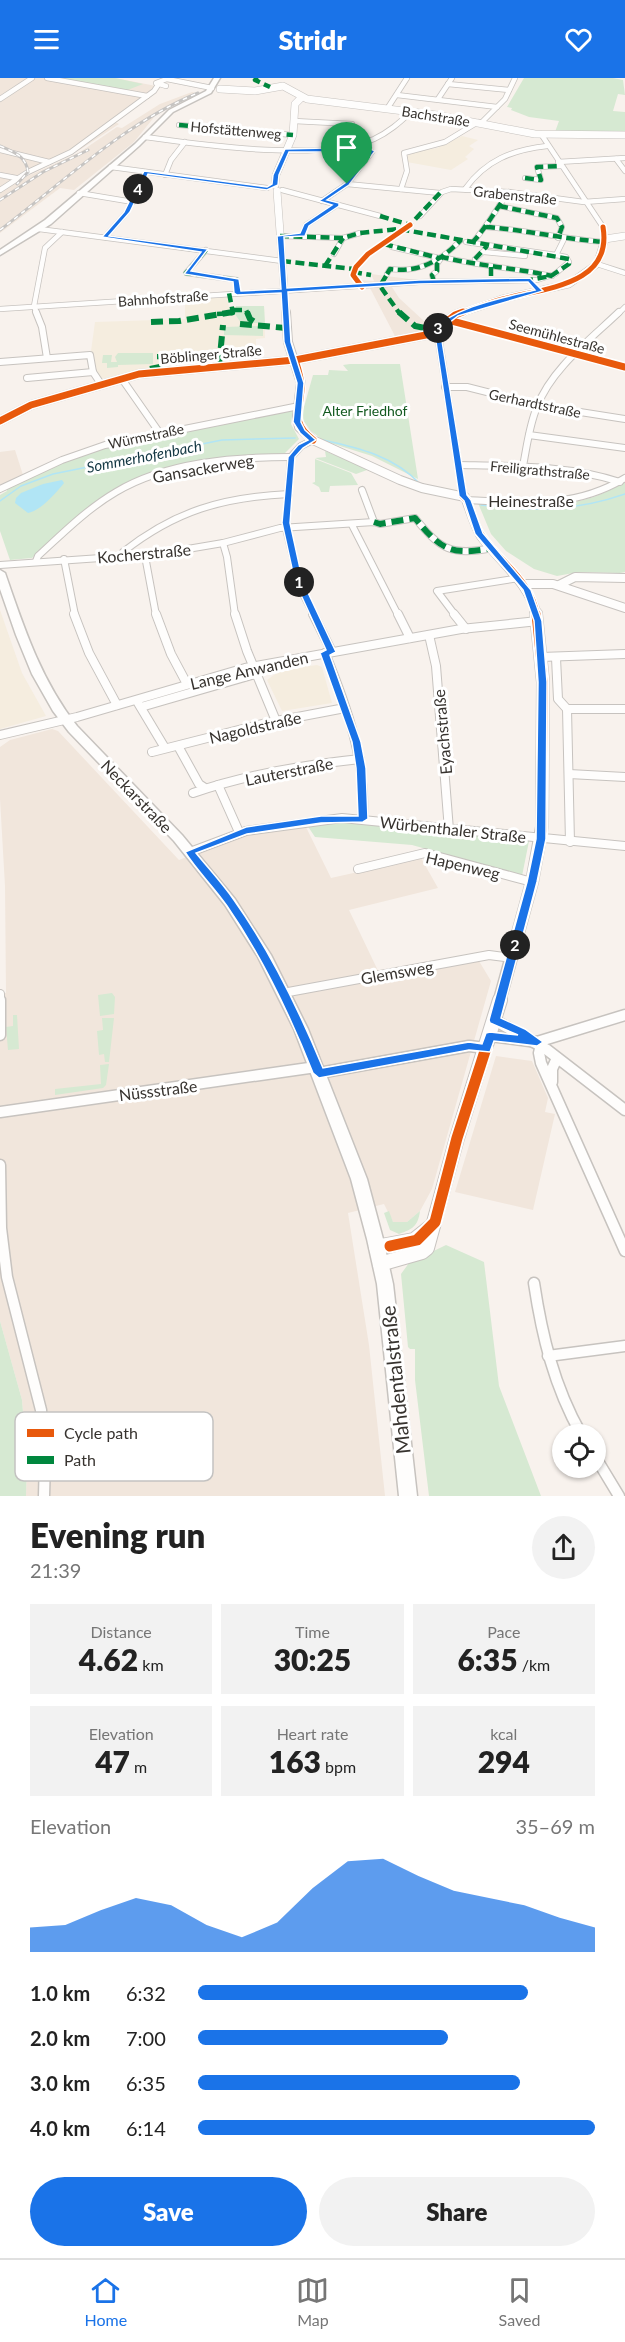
<!DOCTYPE html>
<meta charset="utf-8">
<style>
body{margin:0;font-family:Lato,sans-serif;background:#f2f2f2;color:#222;height:100vh;display:flex;flex-direction:column;font-size:22px;white-space:nowrap}
*{box-sizing:border-box;margin:0}
p{font-size:20px;color:#767676}
.icon{flex:none;width:33px;height:33px;fill:none;stroke:currentColor;stroke-width:2;stroke-linecap:round;stroke-linejoin:round}
.map{position:relative;height:1418px;overflow:hidden}
.details{display:flex;flex-direction:column;background:#fff;flex:1}
.details>*{flex:none}
.fabs{position:absolute;left:552px;top:1346px;display:grid;gap:12px}
.fabs a{display:grid;place-items:center;width:54px;height:54px;border-radius:50%;background:#fff;box-shadow:0 2px 4px #0004;font-size:30px}
.pin{position:absolute;display:grid;place-items:center;width:51px;height:51px;color:#fff;margin:-62px -26px;border-radius:50% 50% 50% 0;rotate:-45deg;box-shadow:0 0 6px #0007}
.pin .icon{rotate:45deg}
.km{position:absolute;width:30px;height:30px;margin:-15px;border-radius:50%;background:#222;color:#fff;font-size:16px;line-height:30px;text-align:center}
.round{display:grid;place-items:center;flex:none;width:63px;height:63px;border-radius:32px;background:#f2f2f2}
.overview{display:flex;align-items:center;justify-content:space-between;height:102px;padding:0 30px}
h1{font-size:33px;font-weight:800;line-height:45px}
.figures{display:grid;grid-template-columns:repeat(3,1fr);gap:9px;height:102px;padding:6px 30px}
.figures div{display:grid;align-content:center;border-radius:0px;background:#f2f2f2;text-align:center}
.figures b{font-size:30px;font-weight:800}
.figures small{font-size:16px;font-weight:400}
.figures p{font-size:16px}
.chart{height:168px;padding:12px 30px}
.chart p{display:flex;justify-content:space-between}
.chart svg{width:100%;height:108px;margin-top:6px;fill:#1a73e8;opacity:.7}
.cta{display:flex;gap:12px;margin-top:auto;padding:12px 30px}
.cta a{flex:1;height:69px;border-radius:36px;background:#1a73e8;color:#fff;font-size:24px;font-weight:800;line-height:69px;text-align:center}
.cta a+a{background:#f2f2f2;color:#222}
ul{padding:0 30px;list-style:none;font-size:20px}
li{display:grid;grid-template-columns:96px 72px 1fr;align-items:center;height:45px}
li i{height:15px;border-radius:8px;background:#1a73e8}
header{display:flex;justify-content:space-between;align-items:center;height:78px;padding:0 30px;background:#1a73e8;color:#fff;font-size:27px;font-weight:800}
.tabs{display:flex;justify-content:space-around;align-items:center;height:84px;border-top:2px solid #e0e0e0;background:#fff;font-size:16px;color:#767676}
.tabs a{display:grid;justify-items:center;gap:3px}
.tabs .active{color:#1a73e8}
.map>svg:first-child{display:block}
.built{fill:#f1e6dc}
.education{fill:#f5eddf}
.green{fill:#d6e9d2}
.water{fill:#b1e5f5}
.lines{fill:none;stroke-linecap:round;stroke-linejoin:round}
.stream{stroke:#b1e5f5;stroke-width:1.5}
.street-far3-casing{stroke:#c7c3bf;stroke-width:6}
.street-far2-casing{stroke:#c7c3bf;stroke-width:8}
.street-far1-casing{stroke:#c7c3bf;stroke-width:10}
.street-casing{stroke:#c7c3bf;stroke-width:13}
.secondary-far3-casing{stroke:#c7c3bf;stroke-width:8}
.secondary-far2-casing{stroke:#c7c3bf;stroke-width:10}
.secondary-far1-casing{stroke:#c7c3bf;stroke-width:14}
.secondary-casing{stroke:#c7c3bf;stroke-width:16}
.primary-casing{stroke:#c7c3bf;stroke-width:3}
.street-far3{stroke:#fefdfc;stroke-width:4.5}
.street-far2{stroke:#fefdfc;stroke-width:6}
.street-far1{stroke:#fefdfc;stroke-width:8}
.street{stroke:#fefdfc;stroke-width:10}
.secondary-far3{stroke:#fefdfc;stroke-width:7}
.secondary-far2{stroke:#fefdfc;stroke-width:8}
.secondary-far1{stroke:#fefdfc;stroke-width:10}
.secondary{stroke:#fefdfc;stroke-width:14}
.primary{fill:#fefdfc;fill-rule:evenodd}
.rail-casing{stroke:#c6c4c2;stroke-width:3}
.rail{stroke:#fff;stroke-width:1.5;stroke-dasharray:4.5;stroke-linecap:butt}
.quiet-far1{stroke:#00873e;stroke-width:4.5;stroke-dasharray:9 4.5;stroke-linecap:butt}
.quiet{stroke:#00873e;stroke-width:6;stroke-dasharray:12 6;stroke-linecap:butt}
.cycleway-far3-casing{stroke:#fff;stroke-width:8}
.cycleway-far2-casing{stroke:#fff;stroke-width:10}
.cycleway-far1-casing{stroke:#fff;stroke-width:13}
.cycleway-casing{stroke:#fff;stroke-width:15}
.cycleway-far3{stroke:#e8590c;stroke-width:5}
.cycleway-far2{stroke:#e8590c;stroke-width:7}
.cycleway-far1{stroke:#e8590c;stroke-width:9}
.cycleway{stroke:#e8590c;stroke-width:11}
.route{fill:#1a73e8;stroke:#fff;stroke-width:1.5;fill-rule:evenodd}
.labels{text-anchor:middle;dominant-baseline:central;stroke-width:6;stroke-linejoin:round;paint-order:stroke}
.far-street-label{font-size:14px;fill:#37332f;stroke:#fff}
.far-park-label{font-size:14px;fill:#12591f;stroke:#fff}
.far-water-label{font-size:15px;font-style:italic;fill:#133743;stroke:#fff}
.street-label{font-size:16px;fill:#37332f;stroke:#fff}
.near-street-label{font-size:20px;fill:#37332f;stroke:#fff}
.key{fill:#fff;stroke:#c3c2c1;stroke-width:1.5}
.key-label{font-size:16px;fill:#37332f}
</style>
<header><svg class="icon" aria-label="menu" viewBox="0 0 24 24"><path d="M4 6h16M4 12h16M4 18h16"/></svg>Stridr<svg class="icon" aria-label="heart" viewBox="0 0 24 24"><path d="M12 20l-8-8c-3-5 5-10 8-4 3-6 11-1 8 4z"/></svg></header>
<div class="map">
<svg width="625" height="1418" viewBox="0 0 625 1418">
<rect width="100%" height="100%" fill="#f8f2ed"/>
<g class="built">
<path d="M0,0h115l41,8 -2,5 3,1 -42,30 4,2 -38,25 -57,29 56,-26 37,-25 5,1 38,-24 32,-12 9,2 -28,11 -18,11 -21,26 -60,48 -14,-2 -60,45v-40l20,-13 -20,11z"/>
<path d="M371,196l46,6 1,2 -28,2 9,14 26,24 13,2 -9,8 -33,6 -26,-50h-8l-2,-8 14,1z"/>
<path d="M15,372l8,25 -23,10v-33z"/>
<path d="M52,651l6,2 121,129 62,-25 64,-10 26,53 90,-20 17,30 -89,22 32,67 98,-16 12,20 -59,208 -12,22 -13,11h-14l-9,-18 -36,9 21,132 16,151h-359l1,-34 -5,-62 -22,-79v-328h6l-1,-107 -5,-87v-52l10,-7z"/>
<path d="M496,978l36,5 16,37 -3,14 10,2 -22,96 -78,-18z"/>
</g>
<g class="education">
<path d="M462,58l16,4 -9,6 5,3 -9,8 3,2 -17,11 -44,-8 1,-9 29,-5z"/>
<path d="M227,219l2,10 35,-1 1,32 -9,1v19l-94,8 -60,13 -6,-5 -5,-23 4,-29 90,-3v-20z"/>
<path d="M0,532l22,63 24,43 -46,13z"/>
<path d="M317,587l5,2 10,36 -50,8 -15,-31 14,-10z"/>
</g>
<g class="green">
<path d="M55,0h60l28,6 -18,7z"/>
<path d="M524,0h89l10,2 2,15 -7,-1 -5,17 12,1v20h-70l4,-11 -30,-4 -18,-7 1,-2 -5,-1z"/>
<path d="M236,228h28l1,17h-24l-6,-9z"/>
<path d="M260,248l3,2v8l-39,-1v-8z"/>
<path d="M118,275h35v11l-35,1v2l-11,1v-5h-5l1,-8h9l-1,7h6l-2,-5z"/>
<path d="M350,286h50l18,115 -46,-23 -48,-15 -14,-11 -7,-10 -1,-6 11,-39h15l1,-5 19,1 -5,-6z"/>
<path d="M290,331l3,1 -2,14 8,15 -14,14 -130,20 -76,43 -47,42 -22,2 -10,-29v-36l7,-4 -1,-3 55,-26 39,-14z"/>
<path d="M325,373l43,18 -1,1 -11,4 -41,-16 11,-1z"/>
<path d="M315,381l36,14 7,12 -28,1 -1,6h-8l-2,-5 -7,-4 3,-1z"/>
<path d="M625,402v92l-5,1 -41,-1 -22,4 -23,-7 -28,-18 -15,-17 -13,-31c50,1 105,10 147,-23z"/>
<path d="M339,744l190,19 -7,35 -110,-31 -97,-8 -8,-12z"/>
<path d="M112,915l3,4 -1,17 -14,2 -2,-21z"/>
<path d="M13,937h4l2,34 -11,1 -2,-23 7,-1z"/>
<path d="M102,940h12l-5,44h-4l-1,-8 -5,1 -2,-24 6,-1z"/>
<path d="M109,986l-3,21 -3,3 -48,7v-6l46,-5 -1,-19z"/>
<path d="M389,1133l4,11h14l13,-11c-2,15 -7,18 -21,23l-9,-4 -6,-17z"/>
<path d="M446,1167l38,17 15,124 42,110h-112l-14,-116v-31h-5l-2,-2 -7,-73 8,-11z"/>
<path d="M0,1243l22,79 5,62 -1,34h-26z"/>
</g>
<path class="water" d="M62,402l2,3c-8,10 -24,28 -36,30l-13,-10 1,-5 5,-5 22,-9z"/>
<g class="lines">
<g class="stream">
<path d="M323,362c36,8 71,16 97,44"/>
<path d="M0,423l21,-15 32,-12 169,-34 73,-2"/>
<path d="M481,427c50,7 96,6 144,-11"/>
</g>
<defs>
<g id="street-far3">
<path d="M47,0l100,18"/>
<path d="M448,6l61,6"/>
<path d="M166,8l-10,-3 11,-4 45,9"/>
<path d="M397,17l100,12"/>
<path d="M0,21l32,-21"/>
<path d="M438,21l14,-21"/>
<path d="M387,31l20,-31"/>
<path d="M294,43l58,3"/>
<path d="M481,45l24,-24 10,-21"/>
<path d="M179,47l114,10"/>
<path d="M541,56l62,93 2,12"/>
<path d="M145,59c58,8 176,25 229,2 15,-7 25,-16 37,-27"/>
<path d="M0,72l49,12"/>
<path d="M616,81l9,12"/>
<path d="M558,84l67,-4"/>
<path d="M111,89l156,21"/>
<path d="M0,97l16,3"/>
<path d="M165,97l6,-15 14,-18"/>
<path d="M525,100l16,2 -4,-13 24,-1"/>
<path d="M347,106l93,9"/>
<path d="M401,111l6,-18 -3,-18 41,-11 33,-20"/>
<path d="M465,111c21,-29 47,-39 82,-43"/>
<path d="M0,112l28,-18 43,-20 83,-61 4,-6"/>
<path d="M282,112l98,26"/>
<path d="M79,115l54,9"/>
<path d="M322,123l25,-17 25,-32 -17,-7"/>
<path d="M499,128l58,12 5,9 -4,11"/>
<path d="M420,138l22,-24 9,-3 58,3 75,10 41,-3"/>
<path d="M486,149c40,3 78,12 118,15"/>
<path d="M39,151l243,32"/>
<path d="M302,157l4,-10 31,-20"/>
<path d="M280,158l63,2 17,-5"/>
<path d="M105,159l22,-25 19,-40"/>
<path d="M472,165c14,-15 24,-34 37,-51"/>
<path d="M392,169l47,11"/>
<path d="M206,172l-20,23 51,7v13"/>
<path d="M484,174l41,4"/>
<path d="M334,176l9,-16"/>
<path d="M556,177l8,-16"/>
<path d="M475,181l10,-9"/>
<path d="M597,186l28,9"/>
<path d="M387,196l3,-5c29,4 50,-8 70,-28"/>
<path d="M433,200l-1,-3 5,-4v-7l5,-7c37,9 73,11 110,19"/>
<path d="M0,231l419,-27 118,-2 18,-6 14,-12 -3,-5 -10,-2 -90,-13"/>
<path d="M37,236l-3,-8 11,-58 17,-16"/>
<path d="M618,236l7,-7"/>
</g>
<g id="street-far2">
<path d="M36,234l6,15 5,31"/>
<path d="M448,242l177,47"/>
<path d="M431,256l8,7 24,155"/>
<path d="M0,284l90,-7 3,17 8,12"/>
<path d="M27,300l66,-6"/>
<path d="M122,301l37,53"/>
<path d="M445,309h22l75,19 83,13"/>
<path d="M529,357l96,13"/>
<path d="M313,362l-12,6 -10,11 -5,71 15,62 13,25"/>
<path d="M458,387c54,1 111,0 162,17"/>
<path d="M523,388c4,-20 6,-40 14,-59 14,-38 54,-68 82,-95"/>
<path d="M0,411l62,-29 43,-15 194,-39"/>
<path d="M362,412l12,32"/>
<path d="M467,422c57,3 107,9 158,-22"/>
<path d="M352,447l46,90"/>
<path d="M223,465l4,14 8,58"/>
<path d="M145,478l11,59"/>
<path d="M121,479l2,-5c52,-41 100,-55 166,-58"/>
<path d="M64,481l11,56"/>
<path d="M36,483l2,-5c25,-23 49,-47 78,-64 50,-30 118,-35 175,-35"/>
<path d="M0,487l158,-11 65,-11 57,-15 94,-6 6,2 35,-6c26,32 36,38 77,30"/>
<path d="M455,537l-18,-24 82,-13"/>
</g>
<g id="street-far1">
<path d="M74,536l15,39 28,52"/>
<path d="M156,536l15,40 16,30"/>
<path d="M235,536l12,37 29,70"/>
<path d="M313,536l19,38"/>
<path d="M398,536l12,24"/>
<path d="M454,536l12,15"/>
<path d="M429,557l7,31 13,164"/>
<path d="M325,575c22,54 41,107 38,166"/>
<path d="M541,579l84,-3"/>
<path d="M556,580l2,41 9,10 3,133"/>
<path d="M138,625l27,45"/>
<path d="M141,629l114,-33"/>
<path d="M567,631h58"/>
<path d="M0,657l77,-18 168,-49 216,-39 77,-8"/>
<path d="M178,668l21,38 6,4"/>
<path d="M152,674l114,-29 79,-15"/>
<path d="M569,696l56,3"/>
<path d="M218,707l21,47"/>
<path d="M193,715c54,-19 110,-28 167,-34"/>
<path d="M190,774l56,-21 96,-13 283,28"/>
<path d="M358,791l67,-16 107,29"/>
<path d="M283,915l206,-38 23,3"/>
<path d="M0,916v8"/>
</g>
<g id="street">
<path d="M0,922v35"/>
<path d="M494,942l52,29 79,61"/>
<path d="M490,958l47,6 88,-27"/>
<path d="M541,967l-2,8 2,10 84,188"/>
<path d="M319,995l150,-27 17,2"/>
<path d="M552,1004v-13l5,-11"/>
<path d="M0,1034l316,-45"/>
<path d="M0,1087l1,63 6,49 34,133 4,50 -1,36"/>
<path d="M534,1205c8,53 20,103 47,151"/>
<path d="M548,1278l77,-10"/>
<path d="M596,1380l23,38"/>
</g>
<g id="secondary-far3">
<path d="M220,11l35,2 28,-5 24,13 129,16 99,19 90,1"/>
<path d="M275,107l1,-10 17,-40 2,-31 6,-6"/>
<path d="M277,113l9,123"/>
<path d="M458,236l44,-15 67,-15 28,-20 8,-25 20,-3"/>
</g>
<g id="secondary-far2">
<path d="M286,234l2,30 13,41 -4,33 2,11 14,13 87,40 22,8 43,9c5,12 9,28 16,39 20,27 47,46 56,79"/>
<path d="M0,343l31,-16 108,-31 156,-14 136,-26 24,-19 8,-3"/>
<path d="M523,506h30l72,24"/>
<path d="M559,507l16,-8 50,1"/>
</g>
<path id="secondary-far1" d="M499,924l33,-120 10,-55 1,-145 -7,-68"/>
<g id="secondary">
<path d="M376,1169l38,-7 19,-15"/>
<path d="M380,1186l42,-12 5,-4 30,-110 43,-138"/>
</g>
<g id="primary">
<path d="M214,0h6l-9,15 -38,19 -34,34 -88,78 -51,31v-5l45,-30 90,-76 34,-34 37,-19z"/>
<path d="M0,492l5,3c19,55 36,107 72,153l105,109 53,64 36,56 37,74 59,150 16,60 10,45 24,212h-18l-22,-212 -10,-45 -16,-60 -57,-150 -36,-72 -33,-52 -51,-64 -105,-109 -16,-21 -21,-37 -16,-39 -16,-46z"/>
</g>
</defs>
<use href="#street-far3" class="street-far3-casing"/>
<use href="#street-far2" class="street-far2-casing"/>
<use href="#street-far1" class="street-far1-casing"/>
<use href="#street" class="street-casing"/>
<use href="#secondary-far3" class="secondary-far3-casing"/>
<use href="#secondary-far2" class="secondary-far2-casing"/>
<use href="#secondary-far1" class="secondary-far1-casing"/>
<use href="#secondary" class="secondary-casing"/>
<use href="#primary" class="primary-casing"/>
<use href="#street-far3" class="street-far3"/>
<use href="#street-far2" class="street-far2"/>
<use href="#street-far1" class="street-far1"/>
<use href="#street" class="street"/>
<use href="#secondary-far3" class="secondary-far3"/>
<use href="#secondary-far2" class="secondary-far2"/>
<use href="#secondary-far1" class="secondary-far1"/>
<use href="#secondary" class="secondary"/>
<use href="#primary" class="primary"/>
<defs>
<g id="rail">
<path d="M0,68c14,6 26,10 28,26l-11,12"/>
<path d="M0,122l43,-28 45,-22"/>
<path d="M0,152c62,-47 126,-108 198,-137"/>
</g>
</defs>
<use href="#rail" class="rail-casing"/>
<use href="#rail" class="rail"/>
<g class="quiet-far1">
<path d="M258,0l-3,2 15,7"/>
<path d="M179,47l114,10"/>
<path d="M525,100l16,2 -4,-13 24,-1"/>
<path d="M499,128l58,12 5,9 -4,11"/>
<path d="M380,138l30,9"/>
<path d="M486,149c40,3 78,12 118,15"/>
<path d="M406,151l34,-36"/>
<path d="M302,157l4,-10 31,-20"/>
<path d="M280,158l63,2 17,-5 39,-4 170,30v5l-18,12 -21,4"/>
<path d="M472,165c14,-15 24,-34 37,-51"/>
<path d="M384,166l55,14"/>
<path d="M206,172l-20,23 51,7v13"/>
<path d="M475,181l12,-13"/>
<path d="M282,183l72,8"/>
<path d="M325,188l18,-28"/>
<path d="M491,189v14"/>
<path d="M353,194l18,3"/>
<path d="M387,196l3,-5c29,4 50,-8 70,-28"/>
<path d="M386,198l-6,10 20,28"/>
<path d="M434,204l-2,-7 5,-4v-7l5,-7c37,9 73,11 110,19"/>
<path d="M233,232h13l2,4"/>
<path d="M217,236l16,-1 -4,-20"/>
</g>
<g class="quiet">
<path d="M247,234l3,7 8,5"/>
<path d="M399,234l16,14 15,3"/>
<path d="M151,244l28,-1 54,-9"/>
<path d="M240,246l46,4"/>
<path d="M219,288l4,-41"/>
<path d="M150,291l10,-2v-13"/>
<path d="M374,444l6,2 35,-6c26,32 36,38 77,30"/>
</g>
<defs>
<g id="cycleway-far3">
<path d="M362,209l-9,-12 3,-8 12,-13 42,-29"/>
<path d="M458,236c15,-5 30,-11 45,-15 40,-11 110,-13 100,-72"/>
</g>
<g id="cycleway-far2">
<path d="M448,242l177,47"/>
<path d="M295,282c3,9 6,19 6,28 -1,25 -11,34 12,52"/>
<path d="M0,343l31,-16 108,-31 156,-14 136,-26 24,-19 8,-3"/>
<path d="M463,418l4,4c4,11 7,25 14,35 18,27 50,46 55,80"/>
</g>
<path id="cycleway-far1" d="M513,873l19,-69 10,-51 1,-149 -7,-68"/>
<path id="cycleway" d="M390,1168l27,-6 18,-18 22,-84 29,-90"/>
</defs>
<use href="#cycleway-far3" class="cycleway-far3-casing"/>
<use href="#cycleway-far2" class="cycleway-far2-casing"/>
<use href="#cycleway-far1" class="cycleway-far1-casing"/>
<use href="#cycleway" class="cycleway-casing"/>
<use href="#cycleway-far3" class="cycleway-far3"/>
<use href="#cycleway-far2" class="cycleway-far2"/>
<use href="#cycleway-far1" class="cycleway-far1"/>
<use href="#cycleway" class="cycleway"/>
</g>
<path class="route" d="M358,65l17,8 -26,34 -22,15 12,3v3l-30,20 -4,10 -21,1 3,51 132,-8 111,-2 13,13 -85,25 -23,18 7,7 25,154 4,5 12,33 48,57 11,31 5,61 -1,157 -9,43 -36,136 24,11 18,13 -6,4 -43,-5 -4,11 -21,-2 -150,28 -6,-5c-23,-58 -50,-115 -86,-167 -13,-19 -30,-35 -42,-54l61,-25 75,-11h37l-2,-48 -4,-26 -32,-89 6,-3 -31,-68 -13,-59 6,-66 10,-12 10,-5 -8,-7 -7,-11 4,-39 -13,-41 -3,-49 -44,2 -3,-2 -1,-11 -49,-8 17,-22 -99,-15 22,-25 20,-41 123,16 5,-3 1,-9 12,-26 41,-1zM355,68l14,6 -24,31 -26,18 13,4 -28,19 -4,9 -23,3 4,53 -40,2 -2,-12 -48,-8 17,-22 -99,-13 21,-24 18,-38 119,16 11,-5 1,-10 10,-23h37zM528,204l7,8c-38,9 -79,16 -108,44l9,8 23,154 5,5 11,33 48,56 11,31 4,61 -2,157 -9,43 -38,138 1,3 28,12 -28,-3 -4,1 -4,11 -13,-2 -146,26c-24,-58 -52,-116 -89,-168 -11,-16 -25,-31 -38,-47l51,-19 74,-11 42,-1 5,-3 -2,-51 -5,-26 -31,-87 6,-3 -33,-70 -13,-59 5,-66 8,-9 13,-8 -11,-10 -4,-8 3,-39 -13,-41 -3,-50 131,-8z"/>
<g class="labels">
<g class="far-street-label">
<text transform="translate(436 38) rotate(9)">Bachstraße</text>
<text transform="translate(236 52) rotate(5)">Hofstättenweg</text>
<text transform="translate(515 117) rotate(6)">Grabenstraße</text>
<text transform="translate(163 220) rotate(-4)">Bahnhofstraße</text>
<text transform="translate(557 258) rotate(15)">Seemühlestraße</text>
<text transform="translate(211 276) rotate(-5)">Böblinger Straße</text>
<text transform="translate(535 325) rotate(12)">Gerhardtstraße</text>
<text transform="translate(146 358) rotate(-12)">Würmstraße</text>
<text transform="translate(540 392) rotate(5)">Freiligrathstraße</text>
</g>
<g class="far-park-label">
<text x="365" y="332">Alter Friedhof</text>
</g>
<g class="far-water-label">
<text transform="translate(144 378) rotate(-11)">Sommerhofenbach</text>
</g>
<g class="street-label">
<text transform="translate(203 390) rotate(-10)">Gansackerweg</text>
<text x="531" y="422">Heinestraße</text>
<text transform="translate(144 475) rotate(-5)">Kocherstraße</text>
<text transform="translate(249 592) rotate(-13)">Lange Anwanden</text>
<text transform="translate(255 649) rotate(-13)">Nagoldstraße</text>
<text transform="translate(442 654) rotate(-95)">Eyachstraße</text>
<text transform="translate(289 693) rotate(-11)">Lauterstraße</text>
<text transform="translate(137 718) rotate(46)">Neckarstraße</text>
<text transform="translate(453 751) rotate(6)">Würbenthaler Straße</text>
<text transform="translate(463 787) rotate(13)">Hapenweg</text>
<text transform="translate(397 894) rotate(-10)">Glemsweg</text>
<text transform="translate(158 1012) rotate(-7)">Nüssstraße</text>
</g>
<g class="near-street-label">
<text transform="translate(395 1302) rotate(-96)">Mahdentalstraße</text>
</g>
</g>
<rect x="15" y="1334" width="198" height="69" rx="9" class="key"/>
<rect x="27" y="1351" width="27" height="8" fill="#e8590c"/>
<rect x="27" y="1378" width="27" height="8" fill="#00873e"/>
<g class="key-label">
<text x="64" y="1361">Cycle path</text>
<text x="64" y="1388">Path</text>
</g>
</svg>
<div class="fabs">
<a><svg class="icon" aria-label="locate" viewBox="0 0 24 24"><circle cx="12" cy="12" r="6"/><path d="M12 2v4M12 18v4M2 12h4M18 12h4"/></svg></a>
</div>
<div class="pin" style="left:347px;top:106px;background:#1e9e55"><svg class="icon" aria-label="arrive" viewBox="0 0 24 24"><path d="M6 21V4h12l-3 4 3 4H6"/></svg></div>
<b class="km" style="left:299px;top:504px">1</b>
<b class="km" style="left:515px;top:867px">2</b>
<b class="km" style="left:438px;top:250px">3</b>
<b class="km" style="left:138px;top:111px">4</b>
</div>
<section class="details">
<div class="overview"><div><h1>Evening run</h1><p>21:39</p></div><a class="round"><svg class="icon" aria-label="share" viewBox="0 0 24 24"><path d="M12 15V3M7 8l5-5 5 5M5 13v7h14v-7"/></svg></a></div>
<div class="figures">
<div><p>Distance</p><b>4.62<small> km</small></b></div>
<div><p>Time</p><b>30:25</b></div>
<div><p>Pace</p><b>6:35<small> /km</small></b></div>
</div>
<div class="figures">
<div><p>Elevation</p><b>47<small> m</small></b></div>
<div><p>Heart rate</p><b>163<small> bpm</small></b></div>
<div><p>kcal</p><b>294</b></div>
</div>
<div class="chart"><p><span>Elevation</span>35–69 m</p>
<svg viewBox="0 0 160 44" preserveAspectRatio="none"><path d="M0 44V34L10 33L20 27L30 22L40 25L50 33L60 38L70 32L80 18L90 7L100 6L110 13L120 19L130 22L140 25L150 30L160 34V44z"/></svg>
</div>
<ul>
<li><b>1.0 km</b>6:32<i style="width:83%"></i></li>
<li><b>2.0 km</b>7:00<i style="width:63%"></i></li>
<li><b>3.0 km</b>6:35<i style="width:81%"></i></li>
<li><b>4.0 km</b>6:14<i style="width:100%"></i></li>
</ul>
<div class="cta"><a>Save</a><a>Share</a></div>
</section>
<nav class="tabs">
<a class="active"><svg class="icon" aria-label="home" viewBox="0 0 24 24"><path d="M3 11l9-7 9 7M6 9v11h12V9"/></svg>Home</a>
<a><svg class="icon" aria-label="map" viewBox="0 0 24 24"><path d="M3 6l6-2 6 2 6-2v14l-6 2-6-2-6 2zM9 4v14M15 6v14"/></svg>Map</a>
<a><svg class="icon" aria-label="saved" viewBox="0 0 24 24"><path d="M7 4h10v16l-5-4-5 4z"/></svg>Saved</a>
</nav>
